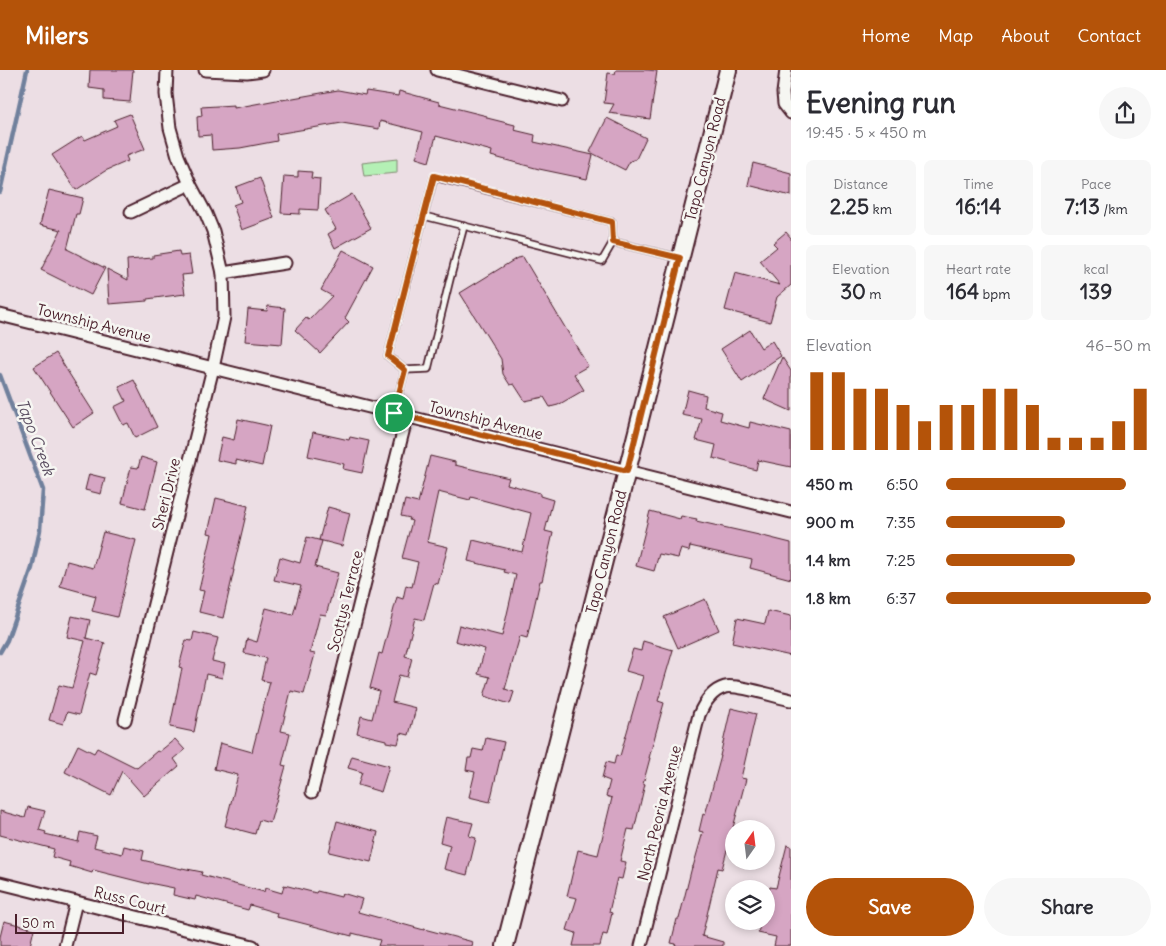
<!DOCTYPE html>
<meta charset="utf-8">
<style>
body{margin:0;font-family:Delius,sans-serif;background:#f7f7f7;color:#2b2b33;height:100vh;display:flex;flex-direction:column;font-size:19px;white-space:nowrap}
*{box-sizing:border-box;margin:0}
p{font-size:16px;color:#7c7c81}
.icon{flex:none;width:28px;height:28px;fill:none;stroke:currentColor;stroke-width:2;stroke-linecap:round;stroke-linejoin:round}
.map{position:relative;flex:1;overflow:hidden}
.panel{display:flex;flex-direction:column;background:#fff;width:375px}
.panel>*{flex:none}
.needle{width:32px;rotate:14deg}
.controls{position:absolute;left:725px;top:750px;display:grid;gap:10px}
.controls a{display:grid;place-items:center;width:50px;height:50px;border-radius:50%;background:#fff;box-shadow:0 2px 8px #0003;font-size:25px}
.scale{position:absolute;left:15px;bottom:12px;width:109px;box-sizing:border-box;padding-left:5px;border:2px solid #4a1f2b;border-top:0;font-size:14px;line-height:18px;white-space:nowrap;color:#4a1f2b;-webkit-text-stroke:4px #f6f6f2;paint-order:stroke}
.pin{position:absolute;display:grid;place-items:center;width:42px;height:42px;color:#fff;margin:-21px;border:2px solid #fff;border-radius:50%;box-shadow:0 1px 5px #0007}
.round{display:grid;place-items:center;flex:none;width:52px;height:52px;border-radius:26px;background:#f7f7f7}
.summary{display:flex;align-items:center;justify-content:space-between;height:85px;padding:0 15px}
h1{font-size:28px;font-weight:700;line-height:38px}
.figures{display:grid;grid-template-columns:repeat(3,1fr);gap:8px;height:85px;padding:5px 15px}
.figures div{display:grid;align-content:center;border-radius:8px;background:#f7f7f7;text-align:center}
.figures b{font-size:21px;font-weight:700}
.figures small{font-size:14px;font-weight:400}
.figures p{font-size:14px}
.chart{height:140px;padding:10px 15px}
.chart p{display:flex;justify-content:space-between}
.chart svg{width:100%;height:90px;margin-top:5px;stroke:#b45309;stroke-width:6}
.action{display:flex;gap:10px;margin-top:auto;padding:10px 15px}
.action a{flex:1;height:58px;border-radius:30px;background:#b45309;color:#fff;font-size:20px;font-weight:700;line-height:58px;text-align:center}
.action a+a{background:#f7f7f7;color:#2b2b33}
ul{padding:0 15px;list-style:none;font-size:16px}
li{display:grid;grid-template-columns:80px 60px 1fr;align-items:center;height:38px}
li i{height:12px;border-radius:6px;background:#b45309}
header{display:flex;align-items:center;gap:30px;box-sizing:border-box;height:70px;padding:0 25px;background:#b45309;color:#fff}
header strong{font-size:24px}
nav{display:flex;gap:28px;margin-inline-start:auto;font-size:18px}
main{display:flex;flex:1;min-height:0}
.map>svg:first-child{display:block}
.green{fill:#b4f0b5;stroke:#7f8870}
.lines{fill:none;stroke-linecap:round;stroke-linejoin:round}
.stream{stroke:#6f809c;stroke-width:4.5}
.building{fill:#d6a5c3;stroke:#4a1f2b}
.lane-casing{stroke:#4a1f2b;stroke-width:9}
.street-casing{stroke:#4a1f2b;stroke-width:15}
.secondary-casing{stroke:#4a1f2b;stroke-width:20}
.lane{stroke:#f6f6f2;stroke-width:5.5}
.street{stroke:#f6f6f2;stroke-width:11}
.secondary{stroke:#f6f6f2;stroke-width:16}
.route-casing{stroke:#fff;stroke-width:10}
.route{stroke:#b45309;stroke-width:6}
.labels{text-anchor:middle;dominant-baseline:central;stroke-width:5;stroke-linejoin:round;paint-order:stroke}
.street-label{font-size:15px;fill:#4a1f2b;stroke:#f6f6f2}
.water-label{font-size:16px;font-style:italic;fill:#5d5063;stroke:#f6f6f2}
</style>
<header>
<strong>Milers</strong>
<nav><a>Home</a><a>Map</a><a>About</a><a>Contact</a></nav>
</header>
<main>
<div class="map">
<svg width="791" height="876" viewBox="0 0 791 876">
<rect width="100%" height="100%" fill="#ecdee4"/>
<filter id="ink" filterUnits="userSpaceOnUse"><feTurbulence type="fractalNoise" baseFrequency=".02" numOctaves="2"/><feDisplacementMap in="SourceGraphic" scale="10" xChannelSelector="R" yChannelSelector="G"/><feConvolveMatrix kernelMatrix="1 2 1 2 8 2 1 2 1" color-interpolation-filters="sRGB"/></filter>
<g filter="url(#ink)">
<path class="green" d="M397,89v14l-33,3 -2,-13z"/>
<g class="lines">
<g class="stream">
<path d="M0,122l27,-122"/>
<path d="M0,305l43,115 -3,40 -8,38 -25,72 -7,12"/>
</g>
</g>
<g class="building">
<path d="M90,0h43l-3,32 -26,-2v-10l-15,-2z"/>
<path d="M616,0h31l10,1 -7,48 -41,-6 5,-9 -10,-1 4,-30 7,1z"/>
<path d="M338,20l27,5 1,-4 32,5 1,-5 40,11v2l48,12v2l28,7 -1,5 21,5 -1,7 59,13 -6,24 -48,-10 -48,-13 1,-5 -56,-15 -7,26 -13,-4 7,-26 -43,-11 -1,8 -37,-6 -66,11 1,7 -37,7 -28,2 -1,-15 -13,1 -1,-19 5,-1 -1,-9 33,-2v3l48,-9v1z"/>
<path d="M130,44l15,35 -19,7 2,5 -23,10 -29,19 -24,-35 30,-19 3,4 32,-14 -3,-6z"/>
<path d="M607,48l39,20 -10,21 -6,2 -5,9 -35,-18z"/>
<path d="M753,93l38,10v23l-43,-11z"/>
<path d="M298,101l14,1 -1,6 9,1 -2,31 -18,-1v5l-19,-1 3,-37 14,1z"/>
<path d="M260,108l14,40 -32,12 -9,-25 8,-3 -5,-15z"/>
<path d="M49,120l34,8 -4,16h-3l-9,35 38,19 -14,27 -50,-25 20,-40 -21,-5z"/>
<path d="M352,124l19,34 -36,20 -7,-14 8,-5 -11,-19z"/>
<path d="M786,162l5,6v47l-14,12 -7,25 -45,-12 10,-37 45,12 -20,-24 17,-14 -4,-4z"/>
<path d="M343,180l30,16 -28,52 4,4 -29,31 -25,-23 11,-12 3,2 23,-24 -11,-6z"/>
<path d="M179,181l1,5 9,-1 3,19 -10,1 3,19 -38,5v2l-38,3 -2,-35 21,11 -1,-20 26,-2v-3z"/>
<path d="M523,187l65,109 -14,8 10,16 -26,15 -8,2 -6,-10 -19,4 -11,-17 -4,1 -7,-11 -2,-15 -41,-66 57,-35z"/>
<path d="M268,236l17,2 -3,36 -37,-3 3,-32 19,2z"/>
<path d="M750,260l11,18 11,-7 9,15 -39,26 -21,-33z"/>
<path d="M56,283l38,60 -21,14 -39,-60z"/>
<path d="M782,287l9,14v40l-27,-12z"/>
<path d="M134,310l23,47 -22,11 -7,-15 -5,2 -9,-18 12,-6 -7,-14z"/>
<path d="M688,320l18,5 -2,12 18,5 -2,8 29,8 1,-6 41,10v35l-33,-7 -2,10 -43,-12 3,-13 -20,-5 6,-21 -20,-4z"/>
<path d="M238,349l32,7 -8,40 -26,-6v4l-19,-4 5,-23 12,3z"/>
<path d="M313,362l36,8 1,-3 19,4 -7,32 -19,-4 1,-5 -36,-8z"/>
<path d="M430,386l25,6v3l54,13 -2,6 33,9v3l13,4 -8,31 8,2 -11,48h-2l-13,57 -7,-2 -15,53 9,3 -4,12 -26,-8 6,-19 -12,-3 7,-25 -30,-8 4,-16 43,11 14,-61 -12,-3 1,-2 -37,-9 5,-21 49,12 9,-39 -60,-16 -1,3 -32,-8 -11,50 21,5 -10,37 -4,-1 -10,37 -9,-2 -10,38 7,2 -5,19 -8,-2 -7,27 24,6 -7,27 -8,-2 -3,11 -12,-2v-2l-29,-7 4,-17 11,3 7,-28 -9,-3 9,-35 3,1 15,-57 6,2 3,-14 6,2 6,-25 -16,-4 10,-37 -3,-1 1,-2 -9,-2 4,-16 13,3z"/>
<path d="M141,387l16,5 -12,47 -23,-6 9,-36 7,1z"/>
<path d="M89,404l16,4 -4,16 -16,-4z"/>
<path d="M216,428l32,8 -15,64h1l-11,48 -24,-6 5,-21 -5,-1 13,-56 -4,-1z"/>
<path d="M328,437l22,6 -8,33 -23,-6z"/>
<path d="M650,441l30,8 1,-3 16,3 -1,2 63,14 32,8v36l-41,-11 2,-8 -62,-14 -1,5 -8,-2 -3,9 -19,-4 -5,17 -18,-5z"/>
<path d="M103,462l33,8 -19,77 -25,-6 4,-15 -36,-10 7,-25 26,7z"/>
<path d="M307,467l15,4 -7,26 23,6 -12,42 -6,-1 -10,39 5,1 -11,40 -13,-3 -10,40 9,2 -8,32 4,1 -16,57 -11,-3 -4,14 -30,-8 13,-51 -24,-6 6,-26 32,9 18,-70 -9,-2 5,-22 -22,-5 3,-14 10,3 9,-34 27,7 8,-29 -27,-6 6,-23 20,6z"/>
<path d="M705,529l14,31 -41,18 -14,-31z"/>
<path d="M768,541l23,5v40l-59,-13 5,-25 28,6z"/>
<path d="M72,546l18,4 -4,18 19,5 -9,32 -6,-2 -11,42 -12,-3 -4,12 -14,-4 10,-35 13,3 13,-47 -18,-4z"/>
<path d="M194,562l24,6 -6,23 13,3 -3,14 -16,-4 -12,58 -24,-5 12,-59 -3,-1 7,-27 6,1z"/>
<path d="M643,571l30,9 -15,51 6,2 -15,55h1l-7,26h2l-11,46 -6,-1 -8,32 6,1 -4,17 -5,-1 -8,34 3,1 -5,22 -4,-1 -3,12h-27l3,-13 -9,-3 10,-32 -10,-2 11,-46 20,5 14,-57 -6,-2 4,-15 -8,-3 4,-16 8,2 2,-9 4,1 23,-80 -17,-5 7,-22 8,2z"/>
<path d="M731,638l25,6 -15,64 5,1 -24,90 -4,-1 -16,68 21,6v4h-48l1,-2 -5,-1 6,-24h2l13,-52h1l10,-35 -4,-1 4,-17 2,1 16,-59h-1z"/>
<path d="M486,668l18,4 -14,60 -21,-5 6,-25 -9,-2 2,-12h3l2,-9 10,2z"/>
<path d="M175,669l10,11 -11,9 5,7 -35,30 -22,-25 -11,24 -46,-23 13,-27 16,8 3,-5 40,20 20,-17 2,1z"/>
<path d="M352,686l37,10 -8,26 -23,-7 4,-13 -14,-4z"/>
<path d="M28,737l17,4 -6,19 7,2 -1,2 33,8 2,-10 17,4 -3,11 28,7 2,-8 20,5 -2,9 40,9v-1l20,4 -1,3 63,17 1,-4 17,5 2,-8 32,8 1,-2 24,6 1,-4 20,6 -4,13 66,18v-1l49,13 -1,4h-94l2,-6 -28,-7v3l-58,-15 -18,-4 1,-4 -27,-8 -2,5 -52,-14 -1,4 -22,-5 1,-7 -25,-5v1l-56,-14 -1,3 -23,-7 1,-4 -18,-5 2,-8 -54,-14v-24l25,7z"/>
<path d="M446,747l27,6 -4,13 7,2 -9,37 -23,-6 6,-24 -10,-3z"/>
<path d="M337,751l41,11 -7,30 -42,-10z"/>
<path d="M787,775l4,1v100h-17l2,-9 -18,-4 3,-12h5v-19l4,-15 6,1z"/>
<path d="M4,851l30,8 -4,17h-30v-9z"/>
</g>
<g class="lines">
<defs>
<g id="lane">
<path d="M424,146l40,10"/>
<path d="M405,300l23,-1 22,-90 14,-53 138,35 11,-19"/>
<path d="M394,343l11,-43 -17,-14 25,-99 21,-80 178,45 1,20 67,16"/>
</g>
<g id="street">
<path d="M205,0l42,2 16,-2"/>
<path d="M437,0l125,31"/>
<path d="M786,0l-3,23 1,11 7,9"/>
<path d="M131,142l59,-28"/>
<path d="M223,203l62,-10"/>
<path d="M0,245l791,197"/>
<path d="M125,650l88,-352 11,-51 -1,-44 -10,-42 -7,-17 -16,-30 -12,-28 -8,-28 -4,-34 1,-24"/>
<path d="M312,722l95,-376"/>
<path d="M0,813l253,63"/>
<path d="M65,876l11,-44"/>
<path d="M641,876l58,-231c5,-12 12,-24 26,-28 12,-3 52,10 66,13"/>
</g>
<path id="secondary" d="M505,876l122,-475 101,-401"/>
</defs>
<use href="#lane" class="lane-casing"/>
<use href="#street" class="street-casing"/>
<use href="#secondary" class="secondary-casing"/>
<use href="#lane" class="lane"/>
<use href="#street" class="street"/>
<use href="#secondary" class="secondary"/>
</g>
</g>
<g class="lines" filter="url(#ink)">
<defs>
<path id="route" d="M434,106l178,46 1,20 67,16 -53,213 -233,-58 11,-43 -17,-14 25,-99z"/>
</defs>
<use href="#route" class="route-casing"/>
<use href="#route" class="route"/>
</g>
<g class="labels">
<g class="street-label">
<text transform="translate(705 89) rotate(-76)">Tapo Canyon Road</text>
<text transform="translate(94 253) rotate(14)">Township Avenue</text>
<text transform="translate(486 350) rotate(14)">Township Avenue</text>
<text transform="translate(166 424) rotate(-76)">Sheri Drive</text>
<text transform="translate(606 482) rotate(-76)">Tapo Canyon Road</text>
<text transform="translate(345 531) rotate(-76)">Scottys Terrace</text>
<text transform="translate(659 743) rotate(-76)">North Peoria Avenue</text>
<text transform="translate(130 830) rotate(14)">Russ Court</text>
</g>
<g class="water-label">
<text transform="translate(36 367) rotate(69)">Tapo Creek</text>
</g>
</g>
</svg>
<div class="controls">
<a><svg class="needle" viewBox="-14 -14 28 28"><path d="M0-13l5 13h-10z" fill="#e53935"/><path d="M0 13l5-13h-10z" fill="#7c7c81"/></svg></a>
<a><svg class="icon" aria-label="layers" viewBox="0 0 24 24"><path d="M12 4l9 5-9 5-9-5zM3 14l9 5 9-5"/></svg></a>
</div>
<div class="scale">50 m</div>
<div class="pin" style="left:394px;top:343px;background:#1e9e55"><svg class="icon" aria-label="arrive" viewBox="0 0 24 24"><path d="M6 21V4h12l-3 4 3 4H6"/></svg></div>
</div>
<section class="panel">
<div class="summary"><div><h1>Evening run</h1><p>19:45 · 5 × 450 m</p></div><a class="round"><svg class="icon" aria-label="share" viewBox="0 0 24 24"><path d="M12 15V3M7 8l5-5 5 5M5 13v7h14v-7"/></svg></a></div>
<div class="figures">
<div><p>Distance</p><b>2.25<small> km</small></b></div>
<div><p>Time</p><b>16:14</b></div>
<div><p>Pace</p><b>7:13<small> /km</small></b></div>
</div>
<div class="figures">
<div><p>Elevation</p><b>30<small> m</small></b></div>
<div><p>Heart rate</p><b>164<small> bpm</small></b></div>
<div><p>kcal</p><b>139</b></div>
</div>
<div class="chart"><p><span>Elevation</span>46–50 m</p>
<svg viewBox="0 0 160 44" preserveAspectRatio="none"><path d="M5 44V6M15 44V6M25 44V14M35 44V14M45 44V22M55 44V30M65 44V22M75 44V22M85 44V14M95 44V14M105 44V22M115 44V38M125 44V38M135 44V38M145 44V30M155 44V14"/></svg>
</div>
<ul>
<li><b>450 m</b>6:50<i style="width:88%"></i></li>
<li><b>900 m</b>7:35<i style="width:58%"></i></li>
<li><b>1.4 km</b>7:25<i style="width:63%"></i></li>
<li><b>1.8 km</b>6:37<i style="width:100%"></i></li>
</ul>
<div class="action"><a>Save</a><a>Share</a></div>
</section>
</main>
